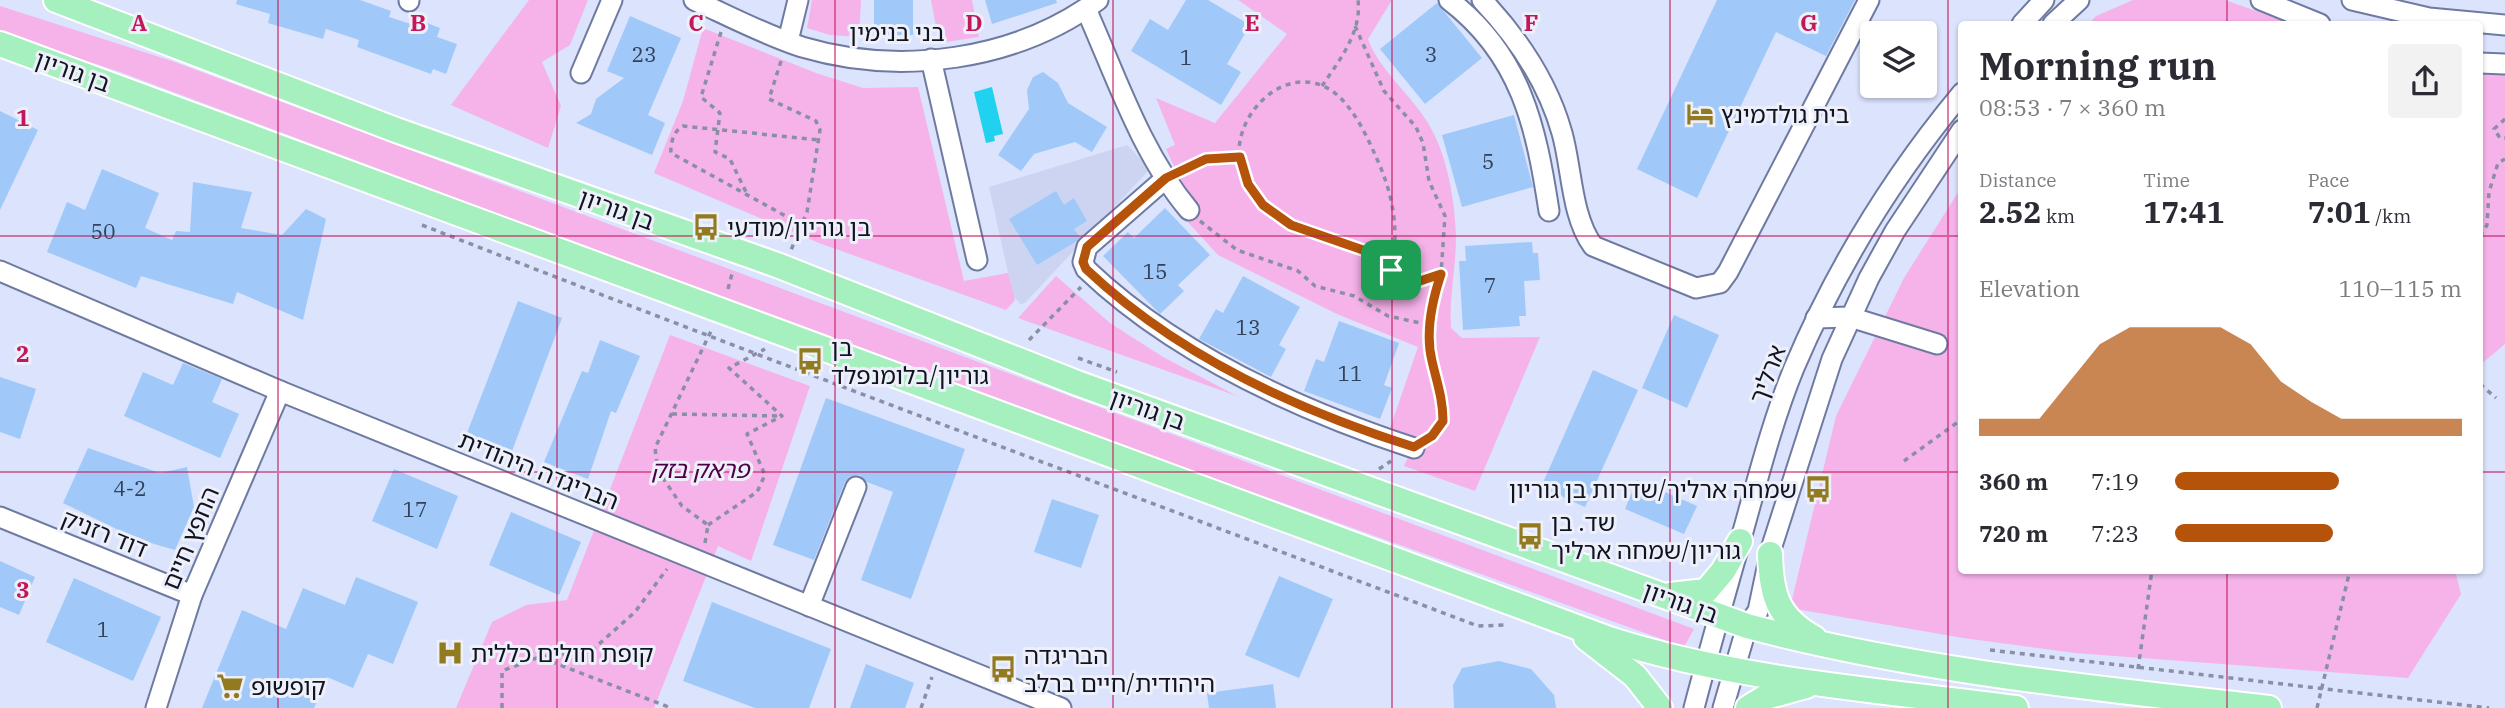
<!DOCTYPE html>
<meta charset="utf-8">
<style>
body{margin:0;font-family:"IBM Plex Serif","Noto Sans Hebrew",serif;background:#f2f2f3;color:#2b2b33;height:100vh;display:flex;flex-direction:column;font-size:26px;white-space:nowrap}
*{box-sizing:border-box;margin:0}
p{font-size:23px;color:#7c7c81}
.icon{flex:none;width:38px;height:38px;fill:none;stroke:currentColor;stroke-width:2;stroke-linecap:round;stroke-linejoin:round}
.map{position:relative;flex:1;overflow:hidden}
.drawer{position:absolute;left:1958px;top:21px;width:525px;height:553px;display:flex;flex-direction:column;background:#fff;border-radius:7px;box-shadow:0 2px 5px #0004}
.drawer>*{flex:none}
.tools{position:absolute;left:1860px;top:21px;display:grid;gap:14px}
.tools a{display:grid;place-items:center;width:77px;height:77px;border-radius:7px;background:#fff;box-shadow:0 2px 5px #0004;font-size:35px}
.pin{position:absolute;display:grid;place-items:center;width:60px;height:60px;color:#fff;margin:-30px;border-radius:14px;box-shadow:0 4px 10px #0006}
.round{display:grid;place-items:center;flex:none;width:74px;height:74px;border-radius:7px;background:#f2f2f3}
.summary{display:flex;align-items:center;justify-content:space-between;height:119px;padding:0 21px}
h1{font-size:38px;font-weight:700;line-height:52px}
.stats{display:grid;grid-template-columns:repeat(3,1fr);gap:10px;height:119px;padding:7px 21px}
.stats div{display:grid;align-content:center}
.stats b{font-size:30px;font-weight:700}
.stats small{font-size:19px;font-weight:400}
.stats p{font-size:19px}
.chart{height:196px;padding:14px 21px}
.chart p{display:flex;justify-content:space-between}
.chart svg{width:100%;height:126px;margin-top:7px;fill:#b45309;opacity:.7}
ul{padding:0 21px;list-style:none;font-size:23px}
li{display:grid;grid-template-columns:112px 84px 1fr;align-items:center;height:52px}
li i{height:18px;border-radius:9px;background:#b45309}
.map>svg:first-child{display:block}
.built{fill:#ccd4f2}
.green{fill:#f6b3ea}
.water{fill:#20d2ef}
.building{fill:#a0c9f9}
.lines{fill:none;stroke-linecap:round;stroke-linejoin:round}
.minor-casing{stroke:#6f7aa1;stroke-width:23}
.major-casing{stroke:#fff;stroke-width:28}
.path{stroke:#898fa4;stroke-width:3.5;stroke-dasharray:5 5;stroke-linecap:butt}
.minor{stroke:#fff;stroke-width:19}
.major{stroke:#a6efbf;stroke-width:24}
.route-casing{stroke:#fff;stroke-width:14}
.route{stroke:#b45309;stroke-width:9}
.grid{fill:none;stroke:#c2185b;stroke-width:2;stroke-opacity:0.55}
.labels{text-anchor:middle;dominant-baseline:central;stroke-width:6;stroke-linejoin:round;paint-order:stroke}
.number-label{font-size:21px;fill:#344158}
.street-label{font-size:24px;fill:#101422;stroke:#eef0f9}
.poi-label{font-size:24px;fill:#101422;stroke:#eef0f9;text-anchor:start}
.park-label{font-size:24px;font-style:italic;fill:#4d0047;stroke:#eef0f9}
.grid-label{font-size:23px;text-anchor:middle;font-weight:bold;fill:#c2185b;stroke:#eef0f9;stroke-width:6;stroke-linejoin:round;paint-order:stroke}
</style>
<div class="map">
<svg width="2505" height="708" viewBox="0 0 2505 708">
<rect width="100%" height="100%" fill="#dbe3fd"/>
<path class="built" d="M1127,145l23,24 -125,134 -5,1 -7,-9 -24,-108z"/>
<g class="green">
<path d="M529,0h59l-18,45 -28,17 19,44 -13,42 -97,-43z"/>
<path d="M812,0h49l-2,37 -29,-2 -23,-7z"/>
<path d="M931,0h41l7,37 -40,6z"/>
<path d="M1238,0h154l-24,39c12,34 50,60 67,97 14,30 20,68 21,101 0,30 -7,61 -5,91l11,10 78,-1 -65,154 -71,-25 13,-29 -28,-6 29,-84 -81,-33 -119,-59 -32,-35 12,-14 -14,-18 -18,-39 9,-4 -19,-47 59,25 72,-89z"/>
<path d="M2133,0h92l68,24h-204l7,-8z"/>
<path d="M0,6l172,55 1522,568 -10,18 -735,-264 -829,-311 -120,-39z"/>
<path d="M703,28l113,45 47,15 55,-1 46,194 44,-8 7,27 -9,10 -187,-67 -165,-70 29,-72z"/>
<path d="M2480,73h25v271l-25,21z"/>
<path d="M1962,186v384h493l6,24 -53,84 -333,-25 -112,-15 -173,-30 46,-192 68,-138z"/>
<path d="M1056,276l54,47 53,34 74,39 -219,-78z"/>
<path d="M670,335l140,51 -59,175 -33,-15 -64,162h-198l36,-86 34,-17 41,-5z"/>
</g>
<path class="water" d="M992,87l11,47 -9,2 1,5 -9,2 -12,-51z"/>
<g class="building">
<path d="M237,0h123l31,11 -2,6 28,9 2,-6 21,8 -3,9 20,7 -11,30 -13,-5 -2,5 -74,-27 2,-7 -33,-11 -3,10 -55,-16 2,-9 -34,-10z"/>
<rect x="874" y="0" width="39" height="35"/>
<path d="M985,0h71l1,3 -65,21z"/>
<path d="M1186,0h22l42,25 -23,39 14,8 -20,33 -90,-54 19,-32 18,11z"/>
<path d="M1717,0h138l-29,56 -50,-24 -79,166 -60,-29z"/>
<path d="M1437,3l45,55 -57,46 -45,-55z"/>
<path d="M630,16l51,22 -33,77 17,8 -13,32 -76,-32 15,-9 5,-15 28,-21 -17,-7z"/>
<path d="M1043,72l15,11 10,20 39,24 -15,25 -17,-10 -41,12 -13,17 -23,-16 31,-46 -2,-19 6,-13z"/>
<path d="M0,111l38,19 -38,80z"/>
<path d="M1514,115l19,72 -71,20 -20,-72z"/>
<path d="M102,169l57,24 -14,35 27,12 4,-9 14,1 3,-50 59,10 -11,36 41,7 24,-26 20,10 -23,101 -66,-28 -4,12 -92,-28 -5,12 -89,-36 20,-50 18,8z"/>
<path d="M1056,191l8,14 10,-7 13,23 -13,8 6,8 -3,4 -40,24 -28,-46z"/>
<path d="M1165,208l45,47 -32,30 6,6 -24,23 -57,-58 25,-24 6,6z"/>
<path d="M1532,242l1,11h5l2,27 -16,1 2,35h-7l1,10 -57,4 -4,-69h7l-1,-15z"/>
<path d="M1243,276l57,31 -21,38 7,4 -15,28 -72,-38 17,-30 7,4z"/>
<path d="M518,301l44,17 -50,133 -45,-18z"/>
<path d="M1674,315l45,20 -32,73 -45,-20z"/>
<path d="M1339,321l60,22 -15,42 8,3 -12,31 -76,-28 12,-32 8,3z"/>
<path d="M600,340l40,16 -24,57 -5,-2 -23,68 -44,-17 38,-91 6,2z"/>
<path d="M183,363l39,16 -10,23 27,12 -19,44 -96,-42 19,-44 30,13z"/>
<path d="M1593,370l45,20 -53,117 -44,-20z"/>
<path d="M0,377l36,12 -16,50 -20,-7z"/>
<path d="M826,398l139,51 -54,150 -50,-19 32,-88 -26,-10 -7,-7 -11,2 -4,5 -31,78 -41,-15z"/>
<path d="M88,448l72,25 27,-6 7,40 -19,43 -38,-11 -74,-36z"/>
<path d="M394,469l64,27 -21,53 -65,-28z"/>
<path d="M1637,480l60,26 -13,28 -59,-25z"/>
<path d="M1052,499l47,16 -18,53 -47,-16z"/>
<path d="M511,512l70,30 -22,53 -70,-30z"/>
<path d="M0,561l35,16 -16,38 -19,-8z"/>
<path d="M1279,576l54,23 -34,79 -54,-23z"/>
<path d="M356,577l62,25 -25,62 -25,-10 -15,34 -26,-11 -13,31h-112l40,-98 44,19 17,-41 42,17z"/>
<path d="M74,578l87,39 -28,64 -87,-39z"/>
<path d="M712,602l119,47 -22,59h-54l-72,-27z"/>
<path d="M1499,661l32,8 23,26 2,13h-102l-1,-23 9,-17z"/>
<path d="M866,664l48,19 -9,25h-55z"/>
<path d="M1273,684l3,24h-67l-2,-15z"/>
</g>
<g class="lines">
<defs>
<g id="minor">
<path d="M694,0c35,16 71,35 108,47 98,29 213,14 296,-47"/>
<path d="M1449,0c72,55 87,126 100,211"/>
<path d="M1482,0c35,37 66,83 80,133 10,35 9,83 31,113l103,42 24,-5 8,-11 141,-272"/>
<path d="M2261,0l59,24"/>
<path d="M2352,0l77,18 76,7"/>
<path d="M409,1v-1"/>
<path d="M1086,9c30,67 55,144 103,201"/>
<path d="M2022,24l22,-24"/>
<path d="M2053,24l26,-24"/>
<path d="M788,41l10,-41"/>
<path d="M931,59l46,201"/>
<path d="M2480,63l25,1"/>
<path d="M581,73l31,-73"/>
<path d="M1166,178l-79,69 -4,15 3,7c89,85 213,141 328,179"/>
<path d="M0,271l280,120 781,317"/>
<path d="M1816,318l34,-1 87,27"/>
<path d="M0,517l192,78"/>
<path d="M809,606l47,-119"/>
<path d="M156,708l36,-113 88,-204"/>
<path d="M1694,708c15,-58 32,-116 48,-173 16,-57 30,-113 52,-167 42,-99 99,-192 168,-275"/>
<path d="M1723,708l24,-82 11,-15 13,-62 61,-190 37,-81 26,-47 67,-101"/>
</g>
<g id="major">
<path d="M56,0l340,130 381,135 300,118 670,243c170,45 347,62 522,82"/>
<path d="M0,44l1609,595c131,42 271,51 407,69"/>
<path d="M1770,554c1,41 7,63 44,84"/>
<path d="M1670,595l36,-4 17,-20 17,-30"/>
<path d="M1586,638l49,38 25,32"/>
<path d="M1748,708l18,-11 40,-11"/>
</g>
</defs>
<use href="#minor" class="minor-casing"/>
<use href="#major" class="major-casing"/>
<g class="path">
<path d="M1355,26l29,65 32,36 7,16 6,38 16,35 -4,58 -9,29 -2,22 1,33 10,31 2,32 -15,18"/>
<path d="M721,32l-20,65 19,16 -5,39 15,7 17,35"/>
<path d="M781,61l-12,38 47,22 4,9 -13,82 -16,38"/>
<path d="M1322,86c17,-25 40,-54 36,-86"/>
<path d="M2505,119l-11,10 6,9h5"/>
<path d="M1181,170l25,-11 33,-2"/>
<path d="M1200,221l37,29 61,21 17,15 39,10 34,20 42,9"/>
<path d="M422,225c350,137 704,268 1056,401l28,-1"/>
<path d="M802,225l-131,-72c-1,-9 3,-23 12,-27l136,14"/>
<path d="M2480,236l7,-11 2,-33 9,-29 7,-4"/>
<path d="M1391,270c9,-39 2,-77 -15,-113 -9,-21 -22,-48 -40,-63 -57,-47 -140,54 -71,112 34,30 81,35 121,52l19,28 36,-12"/>
<path d="M728,289l5,-19"/>
<path d="M1029,340l52,-53"/>
<path d="M1078,358l39,14"/>
<path d="M2480,384l16,14"/>
<path d="M672,414l108,2"/>
<path d="M1904,461l58,-42"/>
<path d="M1379,469l12,-8"/>
<path d="M708,525l49,-33 8,-17 -18,-41 35,-18 -53,-48 36,-19"/>
<path d="M705,543l3,-18 -26,-19 -24,-35 -3,-23 57,-119"/>
<path d="M1990,650l499,58"/>
<path d="M542,658l129,50"/>
<path d="M2138,669l14,-99"/>
<path d="M502,708v-37l37,-14 51,-5 45,-40 32,-43"/>
<path d="M921,708l11,-31"/>
<path d="M2317,708l33,-138"/>
</g>
<use href="#minor" class="minor"/>
<use href="#major" class="major"/>
</g>
<g class="lines">
<defs>
<path id="route" d="M1240,157l8,27 15,21 28,20 95,33 19,28 36,-12c-9,27 -16,59 -9,87 5,22 11,38 11,60l-11,15 -18,11c-118,-37 -237,-92 -328,-178l-3,-7 4,-15 79,-69 40,-19z"/>
</defs>
<use href="#route" class="route-casing"/>
<use href="#route" class="route"/>
</g>
<path class="grid" d="M278,0v708M557,0v708M835,0v708M1113,0v708M1392,0v708M1670,0v708M1948,0v708M2227,0v24M0,236h1962M2480,236h25M0,472h1962M2480,472h25M2227,570v138"/>
<defs>
<symbol id="hotel-bare" viewBox="-9 -9 18 18"><path d="M-6-4.5h1.5V1H6V5H4.5V3h-9V5H-6ZM-4 0a1.8 1.8 0 1 1 3.6 0ZM.5 0V-2.5h3Q6-2.5 6 0Z" fill="#927a20" stroke="#eef0f9" stroke-width="2.5" paint-order="stroke"/></symbol>
<symbol id="bus-bare" viewBox="-9 -9 18 18"><path d="M-5-6H5V4H4V6H2V4H-2V6H-4V4H-5ZM-3.5-4V0h7V-4ZM-3.5 1.2v1.5H-2V1.2ZM2 1.2v1.5H3.5V1.2Z" fill="#927a20" stroke="#eef0f9" stroke-width="2.5" paint-order="stroke"/></symbol>
<symbol id="hospital-bare" viewBox="-9 -9 18 18"><path d="M-5-5h3v3.5h4V-5h3V5h-3V1.5h-4V5h-3Z" fill="#927a20" stroke="#eef0f9" stroke-width="2.5" paint-order="stroke"/></symbol>
<symbol id="supermarket-bare" viewBox="-9 -9 18 18"><path d="M-6-5.5h2.5l.6 2H6L4.5 2H-2.5L-4.4-4H-6ZM-1.5 3.2a1.3 1.3 0 1 0 .1 0ZM3 3.2a1.3 1.3 0 1 0 .1 0Z" fill="#927a20" stroke="#eef0f9" stroke-width="2.5" paint-order="stroke"/></symbol>
</defs>
<g fill-rule="evenodd">
<use href="#hotel-bare" x="1681" y="95" width="38" height="38"/>
<use href="#bus-bare" x="687" y="208" width="38" height="38"/>
<use href="#bus-bare" x="791" y="342" width="38" height="38"/>
<use href="#bus-bare" x="1799" y="470" width="38" height="38"/>
<use href="#bus-bare" x="1511" y="517" width="38" height="38"/>
<use href="#hospital-bare" x="431" y="634" width="38" height="38"/>
<use href="#bus-bare" x="984" y="650" width="38" height="38"/>
<use href="#supermarket-bare" x="211" y="667" width="38" height="38"/>
</g>
<g class="labels">
<g class="number-label">
<text x="644" y="54">23</text>
<text x="1431" y="54">3</text>
<text x="1186" y="57">1</text>
<text x="1488" y="161">5</text>
<text x="103" y="231">50</text>
<text x="1155" y="271">15</text>
<text x="1490" y="285">7</text>
<text x="1248" y="327">13</text>
<text x="1350" y="373">11</text>
<text x="130" y="488">4-2</text>
<text x="415" y="509">17</text>
<text x="103" y="629">1</text>
</g>
<g class="street-label">
<text x="897" y="32">בני בנימין</text>
<text transform="translate(73 71) rotate(20)">בן גוריון</text>
<text transform="translate(617 209) rotate(20)">בן גוריון</text>
<text transform="translate(1767 374) rotate(-69)">ארליך</text>
<text transform="translate(1148 409) rotate(20)">בן גוריון</text>
<text transform="translate(539 470) rotate(22)">הבריגדה היהודית</text>
<text transform="translate(105 533) rotate(22)">דוד רזניק</text>
<text transform="translate(190 538) rotate(-67)">החפץ חיים</text>
<text transform="translate(1681 602) rotate(20)">בן גוריון</text>
</g>
<g class="poi-label">
<text x="1721" y="114">בית גולדמינץ</text>
<text x="727" y="227">בן גוריון/מודעי</text>
<text x="831" y="347">בן<tspan x="831" dy="28">גוריון/בלומנפלד</tspan></text>
<text x="1797" y="489" text-anchor="end">שמחה ארליך/שדרות בן גוריון</text>
<text x="1551" y="522">שד. בן<tspan x="1551" dy="28">גוריון/שמחה ארליך</tspan></text>
<text x="471" y="653">קופת חולים כללית</text>
<text x="1024" y="655">הבריגדה<tspan x="1024" dy="28">היהודית/חיים ברלב</tspan></text>
<text x="251" y="686">קופשופ</text>
</g>
<g class="park-label">
<text x="700" y="469">פראק בזק</text>
</g>
</g>
<g class="grid-label">
<text x="139" y="31">A</text>
<text x="418" y="31">B</text>
<text x="696" y="31">C</text>
<text x="974" y="31">D</text>
<text x="1252" y="31">E</text>
<text x="1531" y="31">F</text>
<text x="1809" y="31">G</text>
<text x="23" y="126">1</text>
<text x="23" y="362">2</text>
<text x="23" y="598">3</text>
</g>
</svg>
<div class="tools">
<a><svg class="icon" aria-label="layers" viewBox="0 0 24 24"><path d="M12 4l9 5-9 5-9-5zM3 14l9 5 9-5"/></svg></a>
</div>
<div class="pin" style="left:1391px;top:270px;background:#1e9e55"><svg class="icon" aria-label="arrive" viewBox="0 0 24 24"><path d="M6 21V4h12l-3 4 3 4H6"/></svg></div>
<section class="drawer">
<div class="summary"><div><h1>Morning run</h1><p>08:53 · 7 × 360 m</p></div><a class="round"><svg class="icon" aria-label="share" viewBox="0 0 24 24"><path d="M12 15V3M7 8l5-5 5 5M5 13v7h14v-7"/></svg></a></div>
<div class="stats">
<div><p>Distance</p><b>2.52<small> km</small></b></div>
<div><p>Time</p><b>17:41</b></div>
<div><p>Pace</p><b>7:01<small> /km</small></b></div>
</div>
<div class="chart"><p><span>Elevation</span>110–115 m</p>
<svg viewBox="0 0 160 44" preserveAspectRatio="none"><path d="M0 44V38L10 38L20 38L30 25L40 12L50 6L60 6L70 6L80 6L90 12L100 25L110 32L120 38L130 38L140 38L150 38L160 38V44z"/></svg>
</div>
<ul>
<li><b>360 m</b>7:19<i style="width:57%"></i></li>
<li><b>720 m</b>7:23<i style="width:55%"></i></li>
</ul>
</section>
</div>
